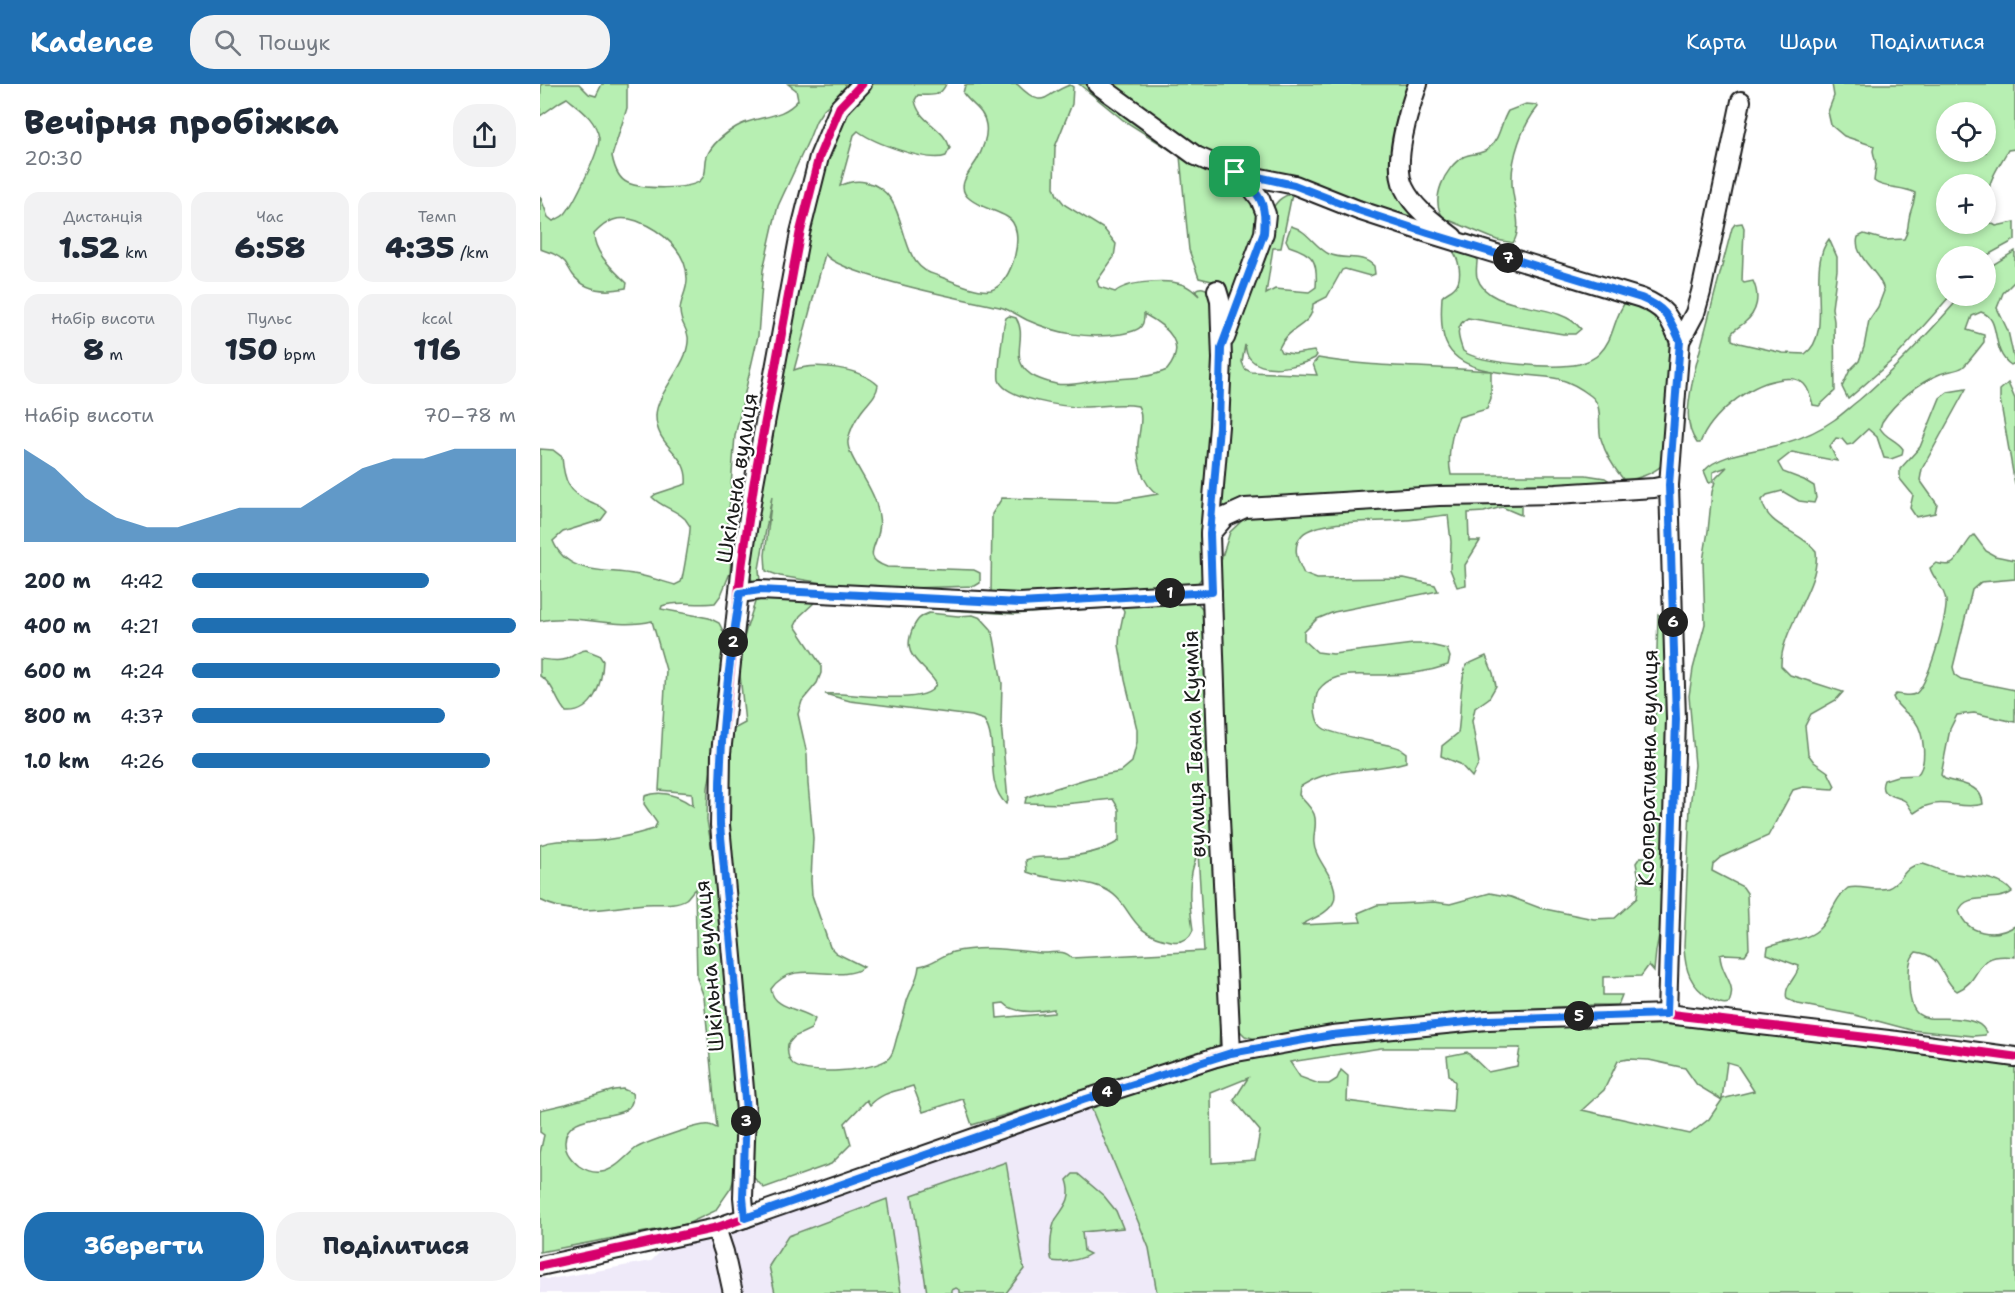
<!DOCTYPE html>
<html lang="uk">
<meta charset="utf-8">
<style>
body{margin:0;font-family:"Shantell Sans",sans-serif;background:#f2f2f3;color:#1f2937;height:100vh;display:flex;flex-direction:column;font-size:22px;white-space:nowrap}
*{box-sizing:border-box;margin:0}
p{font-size:20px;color:#747a83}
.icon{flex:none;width:33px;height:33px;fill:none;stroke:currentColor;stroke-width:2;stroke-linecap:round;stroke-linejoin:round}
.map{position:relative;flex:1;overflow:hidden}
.sheet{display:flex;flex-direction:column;background:#fff;width:540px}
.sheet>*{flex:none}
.buttons{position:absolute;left:1396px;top:18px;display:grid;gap:12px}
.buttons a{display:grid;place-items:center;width:60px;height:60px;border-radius:50%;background:#fff;box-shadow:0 3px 9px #0003;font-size:30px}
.pin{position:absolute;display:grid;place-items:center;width:51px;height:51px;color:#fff;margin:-26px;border-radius:12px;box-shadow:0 3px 9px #0006}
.km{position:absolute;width:30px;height:30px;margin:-15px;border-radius:50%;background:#222;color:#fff;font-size:16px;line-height:30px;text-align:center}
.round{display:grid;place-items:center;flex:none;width:63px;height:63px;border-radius:24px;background:#f2f2f3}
.headline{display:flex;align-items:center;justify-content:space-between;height:102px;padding:0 24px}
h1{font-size:33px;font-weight:800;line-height:45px}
.stats{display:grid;grid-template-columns:repeat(3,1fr);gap:9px;height:102px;padding:6px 24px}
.stats div{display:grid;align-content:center;border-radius:15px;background:#f2f2f3;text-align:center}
.stats b{font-size:30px;font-weight:800}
.stats small{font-size:16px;font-weight:400}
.stats p{font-size:16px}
.chart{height:168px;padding:12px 24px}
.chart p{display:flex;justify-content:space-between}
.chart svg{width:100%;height:108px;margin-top:6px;fill:#1f6fb2;opacity:.7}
.button{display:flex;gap:12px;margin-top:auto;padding:12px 24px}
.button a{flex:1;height:69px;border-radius:24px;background:#1f6fb2;color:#fff;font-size:24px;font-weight:800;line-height:69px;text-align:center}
.button a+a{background:#f2f2f3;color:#1f2937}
ul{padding:0 24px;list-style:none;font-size:20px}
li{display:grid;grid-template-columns:96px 72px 1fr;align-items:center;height:45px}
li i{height:15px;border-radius:8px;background:#1f6fb2}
header{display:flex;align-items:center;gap:36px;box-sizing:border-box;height:84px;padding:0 30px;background:#1f6fb2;color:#fff}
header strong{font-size:28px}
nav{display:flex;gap:33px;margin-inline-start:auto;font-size:21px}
.search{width:420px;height:54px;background:#f2f2f3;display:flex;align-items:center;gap:15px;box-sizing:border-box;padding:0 21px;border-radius:24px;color:#747a83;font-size:22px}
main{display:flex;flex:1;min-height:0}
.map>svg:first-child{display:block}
.built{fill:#efeaf9}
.green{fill:#b7efb2;stroke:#6a8667;stroke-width:1.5;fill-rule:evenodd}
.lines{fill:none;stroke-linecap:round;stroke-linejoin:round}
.minor-casing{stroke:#1c1c1c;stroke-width:22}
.minor{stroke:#fff;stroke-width:18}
.cycleway-casing{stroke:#fff;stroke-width:13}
.cycleway{stroke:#d6006c;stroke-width:9}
.route-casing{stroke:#fff;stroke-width:12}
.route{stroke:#1a73e8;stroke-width:8}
.labels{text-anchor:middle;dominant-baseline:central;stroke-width:4.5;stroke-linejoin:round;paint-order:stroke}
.street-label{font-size:22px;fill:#1c1c1c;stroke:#fff}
</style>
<header>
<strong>Kadence</strong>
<div class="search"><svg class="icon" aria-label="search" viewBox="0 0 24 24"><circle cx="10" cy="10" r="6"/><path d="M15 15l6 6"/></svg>Пошук</div>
<nav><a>Карта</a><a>Шари</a><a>Поділитися</a></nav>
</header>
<main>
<section class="sheet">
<div class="headline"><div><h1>Вечірня пробіжка</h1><p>20:30</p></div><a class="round"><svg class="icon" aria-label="share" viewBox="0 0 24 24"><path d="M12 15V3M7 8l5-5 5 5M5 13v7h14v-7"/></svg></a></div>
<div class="stats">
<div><p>Дистанція</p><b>1.52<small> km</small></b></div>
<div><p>Час</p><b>6:58</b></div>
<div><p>Темп</p><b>4:35<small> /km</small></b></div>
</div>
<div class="stats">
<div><p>Набір висоти</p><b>8<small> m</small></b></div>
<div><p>Пульс</p><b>150<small> bpm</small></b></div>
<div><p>kcal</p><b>116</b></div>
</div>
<div class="chart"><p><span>Набір висоти</span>70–78 m</p>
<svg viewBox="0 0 160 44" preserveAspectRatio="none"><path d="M0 44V6L10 14L20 26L30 34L40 38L50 38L60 34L70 30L80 30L90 30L100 22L110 14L120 10L130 10L140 6L150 6L160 6V44z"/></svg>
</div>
<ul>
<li><b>200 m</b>4:42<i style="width:73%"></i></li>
<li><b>400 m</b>4:21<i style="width:100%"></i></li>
<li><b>600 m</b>4:24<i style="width:95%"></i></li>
<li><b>800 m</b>4:37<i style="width:78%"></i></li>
<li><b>1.0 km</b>4:26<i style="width:92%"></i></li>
</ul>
<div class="button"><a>Зберегти</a><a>Поділитися</a></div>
</section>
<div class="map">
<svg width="1475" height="1209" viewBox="0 0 1475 1209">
<rect width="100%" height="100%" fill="#fff"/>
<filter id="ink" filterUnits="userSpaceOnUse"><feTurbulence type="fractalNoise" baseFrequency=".0167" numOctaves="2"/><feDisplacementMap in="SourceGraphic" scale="12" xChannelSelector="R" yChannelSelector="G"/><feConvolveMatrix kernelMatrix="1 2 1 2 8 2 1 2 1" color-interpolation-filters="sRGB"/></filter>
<g filter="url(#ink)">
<g class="built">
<path d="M550,1021l59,143 8,45h-418l-9,-54 2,-10z"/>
<path d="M154,1156h11l9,5 14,48h-188v-16l7,2 16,-2 88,-16 11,-11z"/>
</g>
<g class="green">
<path d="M1,0h38l10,10 7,2 6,-12h25v24l-15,48c2,10 6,23 16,27 13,6 60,7 72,-2 8,-7 4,-16 7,-25 5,-12 19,-23 29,-29 20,-12 46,-7 62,-27l-2,-10 -8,-6h62l-27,26 -7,11 -7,18 -31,67 -5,20 -10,44 -5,66 -23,100 -7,87 3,36 -1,14 -9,22 -6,8c-18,3 -38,-3 -53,3l-1,3 48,9 10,5 6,12 -8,99 -9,54 -1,32 10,61 21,222v63l-7,22 -16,23 -28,13 -147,28v-99l4,-18 -4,-3v-22l26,-6 48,-14 9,-1 9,4c8,36 -68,10 -67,50 0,10 7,17 14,23 6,4 15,7 22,6 13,-1 24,-15 34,-23 8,-6 66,-26 74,-24 3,0 5,2 8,3l-13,-131 -7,-19 -2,-89c-3,2 -6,8 -9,10 -11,7 -29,4 -41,5 -36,3 -71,14 -105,-4v-55c17,-7 34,-3 52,-4 22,-1 42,-6 62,-12l3,-6 -13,-19 1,-8c18,-7 34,0 48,10l-1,-13 -33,-3 7,-120 -14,-49c-36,9 -76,-8 -112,0v-172l13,1 9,7c2,23 6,36 29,45 6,3 11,4 16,10l-6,8 -38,12 -10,9c14,34 51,28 80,33 14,2 28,7 42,11l6,-3c2,-5 10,-52 9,-56 -1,-1 -5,-8 -6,-8 -9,-9 -23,-11 -32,-21l4,-3 30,-10c3,-32 -30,-35 -30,-68 0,-19 22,-42 29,-61 9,-27 -4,-24 -5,-44 0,-11 7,-20 7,-31 1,-28 -26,-50 -50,-59 -19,-6 -30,-1 -43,13 0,20 20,36 33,49l-1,5c-19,4 -40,4 -53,-13 -3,-4 -5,-9 -8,-13 -6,-7 -16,-10 -25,-13v-53l8,21 5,4c4,-2 8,-3 12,-7 9,-11 35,-63 34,-76 -3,-19 -19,-29 -32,-40l-7,4 -20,14z"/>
<path d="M330,0h76c-6,14 -15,11 -28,11l-3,5c3,22 29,27 35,48l-4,8c-18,7 -72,-13 -88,-25l-4,4 -14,51c8,-4 15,-6 25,-4 47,9 29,77 65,91 16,5 45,20 61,17 21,-5 37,-62 16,-73 -11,-7 -26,-9 -37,-18 -16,-12 0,-27 7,-39 5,-9 11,-24 9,-35 -2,-16 -15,-20 -23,-32l2,-8 52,-1c28,28 26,10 53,1l3,2 -1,17 -17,43 -1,40 3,8 8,10 39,24 12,15 -2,13 -17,24 2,6 16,5c12,-11 53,-13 69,-7 5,2 11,7 15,11l-4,-6c6,-4 10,-2 16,2l6,46 -13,237 -8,10 -3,13 8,9 6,14 7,263 7,111 -2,54 -247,76 -9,-26 -40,13 -10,-26c-18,6 -29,5 -43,19l-3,-5 -22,23 6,21 -20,20 -67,24 -12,-12 1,-93 -27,-253 4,-99 15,-8 -6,-58 2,-19 15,-47 -3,-17 -4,-8 1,-14 59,-343 19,-64 20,-46zM285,170c14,21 147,47 178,54 9,3 16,8 24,12 31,14 60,19 94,14 14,-3 24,-4 23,-20 24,13 44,30 23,56 -22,10 -50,8 -74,11 -12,2 -25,5 -37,3 -13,-3 -30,-8 -35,-21 -6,-13 5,-29 -5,-45l-7,-2 -3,2 -2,7c-1,10 -7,47 -5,55 6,19 66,27 84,27 19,0 36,-5 55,-1 6,10 1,26 0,37 -1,18 4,42 20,51l-41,7 -115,-3 -10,16 -1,78 -82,-4 66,-2 5,-3v-10l-6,-3 -87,-3c-26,-9 -10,-21 -8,-37 2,-8 0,-15 -2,-23 -3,-20 -31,-51 -29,-66 2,-11 7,-21 13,-29 6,-9 16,-16 17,-27 -18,-17 -62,-23 -84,-15zM232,412l-7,59 1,16 14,5 49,8 -69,-3 -1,-12zM275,518l199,12 108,-7 2,4 -4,19 -1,15 6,35 12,49v13l-5,20 -12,10 -31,6 -59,18 -4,2 -1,5 39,1 49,-5 6,10v32c-17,11 -40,15 -60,16 -12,1 -22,-2 -33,3l1,12c23,9 49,6 73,15 34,12 24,47 71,54 10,2 18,-1 22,-11 -4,-27 -6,-52 5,-77l6,98 -132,7c-9,-10 -19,-4 -31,-5 -30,-3 -58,-8 -88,-1 -13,4 -21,13 -34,14 -1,13 -8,23 -12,35 -3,12 -6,24 -10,36 -2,6 -3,16 -8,21 -14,13 -80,18 -95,7 -6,-5 -7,-14 -6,-21l6,-7 17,-8 4,-10c-12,-10 -42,-10 -44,-30 24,-34 68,-3 93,-22l-28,-14 -6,-6 -18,-52 -1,-15 2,-42 -5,-54 -1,-30 -9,-40 4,-13 15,-18 4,-10v-8l-26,-39 5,-10zM464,919c11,12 34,9 50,6v4l-57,5 -1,-14z"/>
<path d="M539,0h10l144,94 21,17 6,35 -28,80 -16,-28 -17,-4 -10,-28 -9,-94 -57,-36z"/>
<path d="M561,0h315l-19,97 80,73c1,8 -2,16 0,23 12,38 81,22 104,52l-6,5h-12l-95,-16c-14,7 -10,20 -5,33 17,13 94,18 116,13 7,-2 15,-5 20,-10 16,-15 14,-38 28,-54l21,3 15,23 9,26 -10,113c-8,8 -27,16 -39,14 -9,-11 -18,-27 -22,-40 -4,-14 3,-33 -10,-43 -9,-7 -21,-14 -32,-17 -33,-7 -98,0 -113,-36 -6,-13 -5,-32 -4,-46 4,-5 8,-5 12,-9 10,-9 5,-31 -3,-39l-245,-95z"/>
<path d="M1292,0h183v65l-7,1c-12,22 -23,32 -19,59 0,5 0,9 2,14l5,3 19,-4v18l-29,16h-39v40h3l-54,61 -48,42 -6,-12 8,-17 9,-9 5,-14 5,-27 9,-13 6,-16c-3,-19 -32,-34 -26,-54l6,-3 21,6 19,-1c5,-8 3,-11 5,-20 1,-10 6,-15 6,-26 -12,-7 -32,-4 -41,-12l2,-16 -3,-14 1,-5 -30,-10 -13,-11 -3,-13 6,-16zM1407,28h39v40h-39zM1407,100h39v40h-39z"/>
<path d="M986,20l11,1 1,2c-16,19 -27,51 -26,76 0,18 12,43 1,60l-16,-3 -53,-22c-15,-17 1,-51 19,-61 9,-5 18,-1 26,-9 12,-11 11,-24 19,-37z"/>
<path d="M752,110l-11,54h-8l-7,46 9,-5 34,3 7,-5c2,-26 -2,-33 -27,-41l-3,-6 5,-14c16,4 24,21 38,28 16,7 32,-1 45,12l1,8 -5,2 -25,-7 -3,1 -15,27 -14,7c0,23 -24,21 -34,44l2,4 13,2 20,-3 3,4 -2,3c-16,9 -57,18 -68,-4 -1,-2 -1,-6 -2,-9l-3,17 3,7 6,3 66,3 -4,-11 5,-6c57,10 115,8 173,13v27l-4,11 -28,8c-8,16 -12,40 -8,58h135l19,3 9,6 -396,31 9,-153 43,-150c6,-9 10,-16 22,-18z"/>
<path d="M1202,139l2,5 -2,53 2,2 9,-2c7,15 5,31 -9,42 -5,4 -8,5 -12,10v7l7,3 44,10 22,1c30,-21 0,-85 24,-115l8,18v13l-5,38 2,13 1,70 -16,15 -6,-1c-2,-8 -4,-16 -9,-21 -8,-7 -17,-6 -27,-4 -29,5 -66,35 -77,63h-3c-15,-20 -7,-47 -3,-70l38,-145 3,-4z"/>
<path d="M1475,167v30l-12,12 -6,15 11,23 7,32 -4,2c-22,-15 -8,-46 -30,-53l-9,4 -5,14 17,5v7c-3,4 -18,23 -21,25 -6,4 -16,4 -23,7 -22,9 -45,28 -58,48l-2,6c5,10 17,12 23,21l-1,6 -11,4 -7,-1 -7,-21 -9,-8 -16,15 -5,1 -5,-6 -6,-1 -6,8 7,15 -45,-9 -14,11 5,9 21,8 10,6 2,12 -2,5 -15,-2 -17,-10 -15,4 -5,5c4,27 39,31 54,51 5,35 -36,78 -35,115l9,9 53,17 -7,8 -25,14 -6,12 3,28 6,8 14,10 7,14 -2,3 -30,-2 -10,3 -25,46 -47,21 -8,7 -1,7 31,16 4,6 2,56 -4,6 -21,-1 -4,1c0,20 18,27 9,48 -7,2 -12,-1 -18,-4 -21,-13 -26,-29 -27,-52l6,-140 5,-42 -6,-69 4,-27 12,-45 -2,-63 5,-30 4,-39 4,-14 11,-11 -14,5v10l-4,1 -5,-12c16,-19 58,-20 81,-28 17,-5 35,-13 49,-23 9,-6 17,-14 25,-20 38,-32 70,-67 102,-104h25v-25l8,-7z"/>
<path d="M1468,299l7,16v85l-15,-85v-9z"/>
<path d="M1426,305l-44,80 -2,11 17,24 -2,9 -19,4 -6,-9 3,-13 -13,-16v-10l20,-22 20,-49 8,-6z"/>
<path d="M981,417v14l-19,-8 -18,5 -16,1 1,28h11l-15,24 1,20 -9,2 -7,-18 1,-27 -3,-27c-14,1 -28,4 -42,5 -23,2 -88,-1 -104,15 -11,12 -4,27 2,39l13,5 87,-1 31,7 3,6 -104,21 -17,7 -13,13v8l13,12 16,2 80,-10h13l21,5 3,8 -2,8c-20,7 -43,10 -64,10 -20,1 -46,-5 -62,11 -6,5 -6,13 -7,21 0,7 2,17 8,21 9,7 61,15 76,20l7,5v9c-29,9 -61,5 -89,16 -6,2 -12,6 -17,9l-1,8c5,6 12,12 15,19 5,13 -5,24 3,40 6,14 22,30 17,47 -4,12 -23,18 -33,24l60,-3 -3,-9 19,-8 57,-3 16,2 40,-11 21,4 29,11 54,11 21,-1 22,-20 2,-20 -3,-15 4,-6h11l7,-243 8,7 2,7 -1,265 -11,58 -2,20 -5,-6 -8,11 -38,1v18h19l-4,10h-25l-133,8 -204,26 -11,-3 -6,-6 -11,-216 -8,-251 10,-31 19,-18z"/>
<path d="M1434,451l12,16 9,5 20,4v19l-34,3 -9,8 -19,77 2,8 6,4 54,11v32l-41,-9 -17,2 -7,14 -9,46 4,4c14,5 37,5 38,25 -19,6 -38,-5 -57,2 -4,1 -8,5 -12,7 -4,-3 -5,-9 -9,-12 -10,-7 -28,-4 -21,-21l13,-4 20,-1c11,-11 7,-42 -2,-54 -7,-8 -19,-14 -22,-24l3,-3c6,0 13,3 19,0 12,-6 33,-79 31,-93 -1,-13 -13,-22 -16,-33l6,-5c4,1 11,3 15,1 8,-3 14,-22 23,-29z"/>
<path d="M389,529l29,3 15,-1 8,3 10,11 3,9 8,45 -1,40 7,78 -2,3c-23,-23 -6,-59 -22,-84l-12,-4 -122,-15 -25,-7c20,-3 107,15 111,-11 -14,-21 -36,-26 -23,-55 4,-8 7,-12 16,-15z"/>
<path d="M46,566l13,5 4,6c-1,22 -9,53 -37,51 -11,-12 -11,-27 -26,-36v-17c8,1 19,3 27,0 7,-3 10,-8 19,-9z"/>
<path d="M946,572l7,17 3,13 -7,12 -14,10 -3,13 7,42 -7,14 -12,-13 -19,-8 1,-10 16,-13c4,-25 0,-42 8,-68z"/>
<path d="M1383,780c8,2 15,6 22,8 20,5 54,2 67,20 -16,12 -46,-1 -53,19 8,24 36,27 56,15v31c-44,-6 -30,22 -58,34 -17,-12 -13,-36 -41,-39 -8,8 -7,19 -7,31 1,52 27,28 62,38 7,2 11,4 15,11l-1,3 -12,1 -62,-6 -56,-15 -57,-11 -11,-5c-4,-13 10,-21 12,-33l-32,-12 1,-7c15,-7 36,-5 50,-17 13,-12 16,-32 30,-42 13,-3 28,4 40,0 16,-6 14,-23 35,-24z"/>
<path d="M1130,933l345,48v228h-858l-8,-45 -59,-143 175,-52 124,-17zM841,964h139l-3,18 -29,6 -21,-20 -20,4 2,19 6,7 -2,30 -46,-3 -60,-8 1,-25 -7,-6 -4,9 -8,5h-10l-19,-7 -10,-15zM1088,975l21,1 36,8 12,17 25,15 -13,19 -19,15 -108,-24 22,-20 14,-29zM1187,978l10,3 17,26 -32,8zM708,994l-14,22 26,31 -5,29 -43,3 -1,-70z"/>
<path d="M466,1078l18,107 -18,24h-46v-3l-4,-2 -4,2v3h-25l-15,-98z"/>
<path d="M533,1090h5l26,22 12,15 7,17 -41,4 2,19 6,3c-9,6 -28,9 -38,7 -3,-8 -1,-34 4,-42 10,-14 17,-22 11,-39z"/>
<path d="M347,1115l14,94h-126l-6,-27 19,-30z"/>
</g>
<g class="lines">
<defs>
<g id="minor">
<path d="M557,0l99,72 39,17 60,12 63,25 70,23 213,65c25,10 28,19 39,43"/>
<path d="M878,0c-9,25 -26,79 -14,104 10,21 31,35 49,49"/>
<path d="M677,206l3,10 2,59 -3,67 -9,108 8,242 13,277"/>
<path d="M685,254l39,-105 2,-19 -6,-15 -9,-12 -15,-14"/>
<path d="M670,450l15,-17 20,-9 194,-12 117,-2 98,-6 15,-3"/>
<path d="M200,509l20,-3 260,13 192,-11"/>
<path d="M1127,930l9,-295 -7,-234 11,-144 15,-28 6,-21 40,-191"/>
<path d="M205,1134l-2,-21 3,-86 -26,-286 1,-72 21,-189 12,-81 46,-250 19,-76 21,-50 22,-23"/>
<path d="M176,1144l8,24 9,41"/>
<path d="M0,1182l176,-38 367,-128 133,-43 15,-4 101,-18 155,-15 180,-6 230,27 118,16"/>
</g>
</defs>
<use href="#minor" class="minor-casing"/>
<use href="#minor" class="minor"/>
<defs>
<g id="cycleway">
<path d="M205,1134l-2,-21 3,-86 -26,-286 1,-72 21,-189 12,-81 46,-250 19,-76 21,-50 22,-23"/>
<path d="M0,1182l176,-38 367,-128 133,-43 15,-4 101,-18 155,-15 180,-6 230,27 118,16"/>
</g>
</defs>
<use href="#cycleway" class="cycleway-casing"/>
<use href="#cycleway" class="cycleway"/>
</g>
</g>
<g class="lines" filter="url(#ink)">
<defs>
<path id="route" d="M695,88l59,13 64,25 70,23 213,65c25,10 28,19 39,43l-11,144 7,234 -9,295 -180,6 -155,15 -101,18 -148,47 -338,118 -2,-21 3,-86 -26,-286c-2,-78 8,-155 20,-232l20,-3 260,13 192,-11 -2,-58 9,-108 2,-78 43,-115c3,-33 -5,-39 -29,-61z"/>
</defs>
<use href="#route" class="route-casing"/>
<use href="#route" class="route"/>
</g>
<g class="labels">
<g class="street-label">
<text transform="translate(197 394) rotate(-81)">Шкільна вулиця</text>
<text transform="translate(654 660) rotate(-92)">вулиця Івана Кучмія</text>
<text transform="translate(1108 684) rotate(-89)">Кооперативна вулиця</text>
<text transform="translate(169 882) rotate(-95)">Шкільна вулиця</text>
</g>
</g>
</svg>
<div class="buttons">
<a><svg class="icon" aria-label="locate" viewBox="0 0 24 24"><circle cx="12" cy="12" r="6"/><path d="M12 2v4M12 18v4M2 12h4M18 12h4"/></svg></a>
<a>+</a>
<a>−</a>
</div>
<div class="pin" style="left:695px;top:88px;background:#1e9e55"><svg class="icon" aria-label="arrive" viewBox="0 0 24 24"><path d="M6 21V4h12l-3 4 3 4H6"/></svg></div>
<b class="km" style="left:630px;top:509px">1</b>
<b class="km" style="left:193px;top:558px">2</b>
<b class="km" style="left:206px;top:1037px">3</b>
<b class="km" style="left:567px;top:1008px">4</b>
<b class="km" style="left:1039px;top:932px">5</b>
<b class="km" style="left:1133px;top:538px">6</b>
<b class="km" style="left:968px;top:174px">7</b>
</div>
</main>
